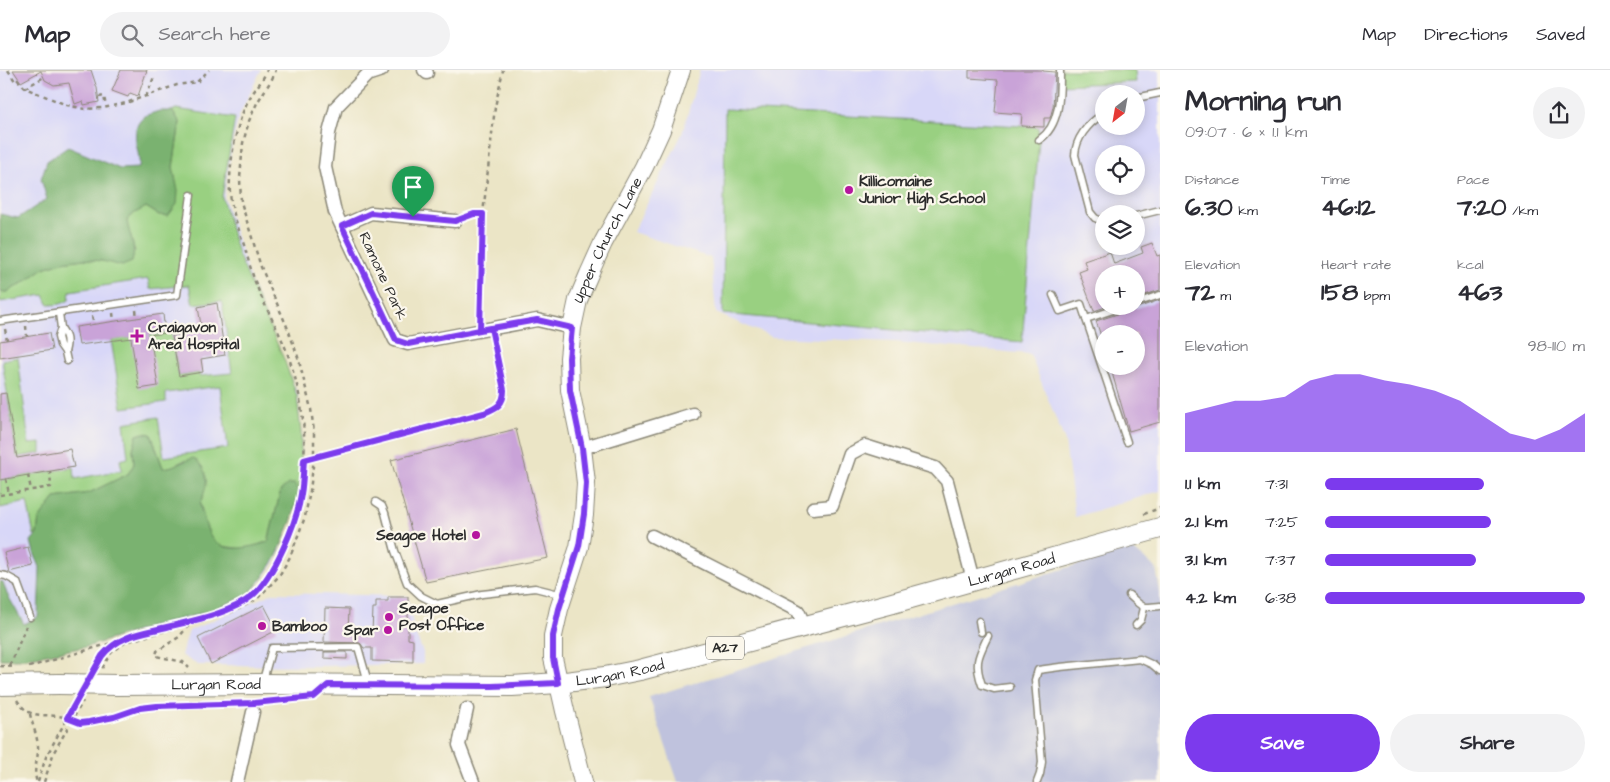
<!DOCTYPE html>
<meta charset="utf-8">
<style>
body{margin:0;font-family:"Architects Daughter",sans-serif;background:#f2f2f3;color:#2b2b33;height:100vh;display:flex;flex-direction:column;font-size:19px;white-space:nowrap}
*{box-sizing:border-box;margin:0}
p{font-size:16px;color:#7c7c81}
.icon{flex:none;width:28px;height:28px;fill:none;stroke:currentColor;stroke-width:2;stroke-linecap:round;stroke-linejoin:round}
.map{position:relative;flex:1;overflow:hidden}
.panel{display:flex;flex-direction:column;background:#fff;width:450px}
.panel>*{flex:none}
.needle{width:32px;rotate:211deg}
.controls{position:absolute;left:1095px;top:15px;display:grid;gap:10px}
.controls a{display:grid;place-items:center;width:50px;height:50px;border-radius:50%;background:#fff;box-shadow:0 2px 12px #0003;font-size:25px}
.pin{position:absolute;display:grid;place-items:center;width:42px;height:42px;color:#fff;margin:-51px -21px;border-radius:50% 50% 50% 0;rotate:-45deg;box-shadow:0 0 5px #0007}
.pin .icon{rotate:45deg}
.round{display:grid;place-items:center;flex:none;width:52px;height:52px;border-radius:26px;background:#f2f2f3}
.overview{display:flex;align-items:center;justify-content:space-between;height:85px;padding:0 25px}
h1{font-size:28px;font-weight:700;line-height:38px}
.stats{display:grid;grid-template-columns:repeat(3,1fr);gap:8px;height:85px;padding:5px 25px}
.stats div{display:grid;align-content:center}
.stats b{font-size:25px;font-weight:700}
.stats small{font-size:14px;font-weight:400}
.stats p{font-size:14px}
.chart{height:140px;padding:10px 25px}
.chart p{display:flex;justify-content:space-between}
.chart svg{width:100%;height:90px;margin-top:5px;fill:#7c3aed;opacity:.7}
.action{display:flex;gap:10px;margin-top:auto;padding:10px 25px}
.action a{flex:1;height:58px;border-radius:30px;background:#7c3aed;color:#fff;font-size:20px;font-weight:700;line-height:58px;text-align:center}
.action a+a{background:#f2f2f3;color:#2b2b33}
ul{padding:0 25px;list-style:none;font-size:16px}
li{display:grid;grid-template-columns:80px 60px 1fr;align-items:center;height:38px}
li i{height:12px;border-radius:6px;background:#7c3aed}
header{display:flex;align-items:center;gap:30px;box-sizing:border-box;height:70px;padding:0 25px;background:#fff;border-bottom:1px solid #e1e1e2}
header strong{font-size:24px}
nav{display:flex;gap:28px;margin-inline-start:auto;font-size:18px}
.search{width:350px;height:45px;background:#f2f2f3;display:flex;align-items:center;gap:12px;box-sizing:border-box;padding:0 18px;border-radius:28px;color:#7c7c81;font-size:19px}
main{display:flex;flex:1;min-height:0}
.map>svg:first-child{display:block}
.built{fill:#d8d7f8;fill-rule:evenodd}
.industrial{fill:#bfc2dd}
.green{fill:#99d081;stroke:#627e56}
.forest{fill:#7ab26f;stroke:#526e4d}
.building{fill:#c9a3d8}
.lines{fill:none;stroke-linecap:round;stroke-linejoin:round}
.lane-casing{stroke:#8b8878;stroke-width:9}
.street-casing{stroke:#8b8878;stroke-width:15}
.secondary-casing{stroke:#8b8878;stroke-width:20}
.primary-casing{stroke:#8b8878;stroke-width:22}
.path{stroke:#8b8878;stroke-width:2.5;stroke-dasharray:4 4;stroke-linecap:butt}
.lane{stroke:#fff;stroke-width:6}
.street{stroke:#fff;stroke-width:12}
.secondary{stroke:#fff;stroke-width:18}
.primary{stroke:#fff;stroke-width:20}
.primary-bridge-casing{stroke:#8b8878;stroke-width:22;stroke-linecap:butt}
.primary-bridge{stroke:#fff;stroke-width:20}
.route-casing{stroke:#fff;stroke-width:10}
.route{stroke:#7c3aed;stroke-width:6}
.poi-dot{fill:#b5179e;stroke:#fbf7ec;stroke-width:2}
.labels{text-anchor:middle;dominant-baseline:central;stroke-width:4.5;stroke-linejoin:round;paint-order:stroke}
.shield{fill:#fbf7ec;stroke:#696865;stroke-width:1}
.shield-label{font-size:14px;font-weight:bold;fill:#2b2b2b}
.poi-label{font-size:15px;font-weight:bold;fill:#2b2b2b;stroke:#fbf7ec;text-anchor:start}
.street-label{font-size:15px;fill:#2b2b2b;stroke:#fbf7ec}
</style>
<header>
<strong>Map</strong>
<div class="search"><svg class="icon" aria-label="search" viewBox="0 0 24 24"><circle cx="10" cy="10" r="6"/><path d="M15 15l6 6"/></svg>Search here</div>
<nav><a>Map</a><a>Directions</a><a>Saved</a></nav>
</header>
<main>
<div class="map">
<svg width="1160" height="712" viewBox="0 0 1160 712">
<rect width="100%" height="100%" fill="#fbf7ec"/>
<filter id="ink" filterUnits="userSpaceOnUse"><feTurbulence type="fractalNoise" baseFrequency=".02" numOctaves="2"/><feDisplacementMap in="SourceGraphic" scale="10" xChannelSelector="R" yChannelSelector="G"/><feConvolveMatrix kernelMatrix="1 2 1 2 8 2 1 2 1" color-interpolation-filters="sRGB"/></filter>
<filter id="wash" filterUnits="userSpaceOnUse"><feTurbulence type="fractalNoise" baseFrequency=".0096" numOctaves="4" result="noise"/><feDisplacementMap in="SourceGraphic" scale="20" xChannelSelector="R" yChannelSelector="G"/><feGaussianBlur stdDeviation="1.12" result="paint"/><feColorMatrix in="noise" values="0 0 0 0 0 0 0 0 0 0 0 0 0 0 0 0 0 1.4 0 .05"/><feComposite in="paint" operator="in"/></filter>
<g filter="url(#wash)">
<rect width="100%" height="100%" fill="#ebe5c6"/>
<g class="built">
<path d="M0,0h261l-22,46 -6,24 -9,57 26,82 48,115 4,44 -2,57 -9,28 -14,36 -15,22 -14,15 -41,18 -55,14 -66,19 -67,12h-19z"/>
<path d="M700,0h460v421l-85,26 -10,-76 -35,-87 -135,-12 -123,-5 -56,-24 -5,-55 -78,-26 49,-98zM1104,24h32v32h-32zM1104,84h32v32h-32zM1104,144h32v32h-32zM1104,204h32v32h-32zM1104,264h32v32h-32z"/>
<path d="M273,523l135,3 6,35 9,21v12l-101,2 -124,-1 -17,-10 8,-24z"/>
</g>
<path class="industrial" d="M1131,478l25,20 4,25v189h-482l-29,-85z"/>
<g class="green">
<path d="M1060,0h75l1,12 -76,3z"/>
<path d="M176,39l59,9 -13,79 16,57 46,105 13,37 4,37v34l-2,26 -5,-9 -13,6 -13,52 -24,7 -23,-3 -8,-5 -7,-15 -6,-23 3,-7 -18,-36 -14,7 -8,1 -12,-34 -7,-1 -7,2 -4,14 1,15 -6,10 -39,19 -34,5 -16,21 -2,15 -3,1 -7,-33 -27,6v-28l74,-13 1,12 47,-9 -2,-10 8,-2 -4,-35 34,-6 6,40 64,-9 -8,-62 -54,7v9l-44,6 -11,-68 60,-8 8,44 20,-3 1,3 32,-3 -10,-72 -29,3 -4,-19 -39,4 -2,-10 -78,12 -1,9c-6,4 -14,6 -21,4l-4,-9 -44,7v-10h7l19,-11 18,-13 18,-6 22,-3 18,2 33,-10 -7,-20 -1,-11 8,-7 11,-6 13,8 16,-37 -2,-11 7,-45 -8,-11z"/>
<path d="M725,39l313,18 1,13 -17,202 -299,-28z"/>
<path d="M18,287l11,87 12,-1v10l-24,4 -15,-97z"/>
</g>
<g class="forest">
<path d="M159,41h13l8,11 -7,45 5,24 -1,13 -9,12 -9,-1 -13,-8 -11,6 -8,7c2,17 10,25 5,42l-10,4 -20,-5 -18,-2 -22,3 -18,6 -18,13 -19,11h-7v-78l18,4 29,-19 -6,-20 6,-18 21,-14 52,22 19,-1c2,-14 -7,-28 -2,-42 1,-3 5,-7 7,-10z"/>
<path d="M144,363l7,1 12,34c11,-1 20,-7 31,-10 13,11 15,22 9,38 0,3 -2,5 -3,7 0,5 4,14 5,19 8,34 36,28 63,20l13,-52 7,-6h7l4,10 -8,28 -15,36 -15,22 -13,15 -41,17 -54,14 -67,21 -67,12h-19v-78l3,1 4,12 17,30 14,-7 2,-50 -6,-14 -3,-12 6,-7 2,-15 16,-21 34,-5 39,-19 6,-10 -1,-15 4,-14z"/>
</g>
<g id="blocks">
<g class="building">
<path d="M13,0h78l6,18 2,14 -15,3 -1,-4 -8,3 -6,-21 -15,2 -9,-5 -4,-9 -20,11z"/>
<path d="M121,0h26l-9,26 -8,-3 -2,4 -16,-6z"/>
<path d="M969,0h74v1l12,1 -2,35 -3,11h-6v9l-23,-1 1,-12 -27,-2 3,-32 -29,-2z"/>
<path d="M1152,173l5,13 3,-1v35l-24,8v-24h-32v32h4l-14,5 -15,-39 8,-3 -3,-8 26,-9 4,12 29,-11 -2,-6z"/>
<path d="M1160,230v122l-31,9 -19,-65h26v-32h-32v2h-3l-5,-15 31,-10 3,-5 7,2z"/>
<path d="M217,233l8,52 -24,4 2,13 -24,4 -7,-40 30,-5 -4,-24z"/>
<path d="M163,244l2,19 -15,2 8,51 -19,3 -8,-51 -52,7 -3,-18z"/>
<path d="M49,263l3,17 -52,8v-17z"/>
<path d="M6,323l11,65 53,-9 4,18 -74,13v-86z"/>
<path d="M516,359l32,129 -122,24 -35,-122z"/>
<path d="M28,477l5,19 -24,6 -5,-19z"/>
<path d="M388,527h20v42l5,1v22l-41,-1v-13h-8l-4,-5 -36,-1 1,-34 24,1 -1,24 24,1 1,-26h3v-7h12z"/>
<path d="M264,535l13,25 -66,34 -13,-26z"/>
<path d="M324,582h23v7l-23,-1z"/>
</g>
</g>
</g>
<g filter="url(#ink)">
<use href="#blocks" fill-opacity="0" stroke="#8b8878" stroke-width="1"/>
<g class="lines">
<defs>
<g id="lane">
<path d="M1136,28l24,-5"/>
<path d="M1104,43c-15,10 -28,24 -29,42l15,57 5,6 9,4"/>
<path d="M1039,70c22,-15 21,-46 21,-70"/>
<path d="M1136,146l24,-6"/>
<path d="M1053,225l7,16 21,-7 46,138"/>
<path d="M1136,233l24,-8"/>
<path d="M59,243l2,15 -3,9 2,8 5,7 2,9"/>
<path d="M1086,249l39,-13"/>
<path d="M0,251l177,-26 14,-100"/>
<path d="M61,258c6,8 7,13 4,24"/>
<path d="M376,432l6,4 3,7 10,38 12,32 14,13 16,8 45,-10 53,-6 28,7"/>
<path d="M0,505l6,1 11,6 13,35"/>
<path d="M1129,525c15,13 10,13 31,11"/>
<path d="M979,551l2,11"/>
<path d="M1136,555l5,-5 3,-12"/>
<path d="M988,566c-10,21 -14,26 -6,49l12,4 16,-2"/>
<path d="M263,610l9,-32 86,-1 10,35"/>
<path d="M1037,712l3,-8 2,-12 -7,-82 3,-10 22,-3 80,-8 13,6 7,6"/>
</g>
<g id="street">
<path d="M382,0l-15,5 -31,32 -7,26 -4,34 10,45 60,128 13,4 129,-24 35,8"/>
<path d="M424,0l3,3"/>
<path d="M342,156l29,-13 84,8"/>
<path d="M582,378l111,-34"/>
<path d="M813,438l19,-2 18,-52 15,-8 70,22 12,13 26,99"/>
<path d="M652,466l146,75 7,15"/>
<path d="M467,639l-8,36 14,37"/>
<path d="M237,712l16,-70"/>
</g>
<g id="secondary">
<path id="s1" d="M583,712l-18,-71 -12,-53v-22l6,-27 20,-62 5,-32 2,-32 -4,-35 -12,-58 -1,-32 3,-30 6,-28 11,-26 14,-31 41,-76 17,-37 20,-60"/>
</g>
<g id="primary">
<path d="M0,615l59,-1"/>
<path id="s2" d="M117,615l145,-1 250,2 46,-3 47,-6 35,-7 249,-66 271,-76"/>
</g>
</defs>
<use href="#lane" class="lane-casing"/>
<use href="#street" class="street-casing"/>
<use href="#secondary" class="secondary-casing"/>
<use href="#primary" class="primary-casing"/>
<g class="path">
<path d="M8,0l7,11 2,-2 8,9 42,17 18,4 18,-1 23,-5 51,-18 20,-3 12,-12"/>
<path d="M25,18l19,-11"/>
<path d="M99,27l5,-1 2,11"/>
<path d="M146,27l8,-20"/>
<path d="M465,147l9,-3h9"/>
<path d="M136,240l1,8"/>
<path d="M113,243l1,8"/>
<path d="M92,246l2,8"/>
<path d="M481,249l2,-105 12,-107 8,-37"/>
<path d="M26,256l1,11"/>
<path d="M5,259l2,11"/>
<path d="M304,390l191,-51c4,-3 8,-7 9,-13 2,-10 -8,-43 -10,-55"/>
<path d="M28,405l3,15"/>
<path d="M6,409l3,15"/>
<path d="M0,425l51,-8 -1,-16"/>
<path d="M1144,444l16,-6"/>
<path d="M189,555l-10,12 -22,14 -1,5 27,6 6,6"/>
<path d="M0,596l15,1"/>
<path d="M10,596l16,-40"/>
<path d="M29,597l86,-25"/>
<path d="M102,598l9,-15 15,-11 109,-31 22,-12 22,-23 11,-19 15,-40 5,-26 4,-33v-26l-3,-23 -13,-52 -10,-28 -27,-62 -20,-65 -1,-24 3,-35 6,-22 8,-18 15,-24 4,-9"/>
<path d="M95,599c4,-7 8,-16 14,-22 13,-12 40,-16 57,-20 28,-6 62,-13 85,-31 13,-10 22,-29 30,-43 29,-59 30,-130 9,-192 -7,-23 -20,-44 -29,-65 -8,-17 -12,-34 -17,-51 -7,-21 -16,-43 -14,-66 1,-24 6,-52 16,-74 5,-12 16,-22 21,-35"/>
<path d="M17,630c12,18 21,14 40,16 9,0 17,7 25,7 26,0 50,-14 75,-16 29,-3 58,-3 88,-4"/>
<path d="M30,644c2,10 7,21 8,32 1,13 -6,23 -1,36"/>
<path d="M38,712l8,-25 31,-57"/>
<path d="M44,712l10,-30 29,-51"/>
</g>
<use href="#lane" class="lane"/>
<use href="#street" class="street"/>
<use href="#secondary" class="secondary"/>
<use href="#primary" class="primary"/>
<defs>
<path id="primary-bridge" d="M59,614l58,1"/>
</defs>
<use href="#primary-bridge" class="primary-bridge-casing"/>
<use href="#primary-bridge" class="primary-bridge"/>
</g>
</g>
<g class="lines" filter="url(#ink)">
<defs>
<path id="route" d="M413,147l42,4 19,-7h9l-3,116 11,-2 13,62c0,15 -8,18 -20,23l-180,47c-1,11 -1,23 -3,34 -4,29 -27,82 -49,102 -20,17 -60,25 -85,31 -25,6 -48,8 -65,29l-35,62 13,5 9,-1 25,-5 26,-9 17,-2 97,-3 60,-6 14,-12 164,1 66,-3 -5,-25v-22l6,-27 20,-63 5,-32 2,-31 -4,-35 -12,-58 -1,-32 3,-30 -35,-8 -57,10 -72,14 -12,-4 -54,-114 29,-13 42,4"/>
</defs>
<use href="#route" class="route-casing"/>
<use href="#route" class="route"/>
</g>
<g class="poi-dot">
<circle cx="849" cy="120" r="5"/>
<path d="M134.5 258.5h5v5h5v5h-5v5h-5v-5h-5v-5h5z"/>
<circle cx="476" cy="465" r="5"/>
<circle cx="389" cy="547" r="5"/>
<circle cx="262" cy="556" r="5"/>
<circle cx="388" cy="560" r="5"/>
</g>
<g class="labels">
<rect class="shield" x="706" y="566.5" width="38" height="23" rx="4"/>
<g class="shield-label">
<text x="725" y="578">A27</text>
</g>
<g class="poi-label">
<text x="859" y="111">Killicomaine<tspan x="859" dy="17">Junior High School</tspan></text>
<text x="148" y="257">Craigavon<tspan x="148" dy="17">Area Hospital</tspan></text>
<text x="466" y="465" text-anchor="end">Seagoe Hotel</text>
<text x="399" y="538">Seagoe<tspan x="399" dy="17">Post Office</tspan></text>
<text x="272" y="556">Bamboo</text>
<text x="378" y="560" text-anchor="end">Spar</text>
</g>
<g class="street-label">
<text stroke="none"><textPath href="#s1" startOffset="559">Upper Church Lane</textPath></text>
<text transform="translate(383 206) rotate(65)">Ramone Park</text>
<text stroke="none"><textPath href="#s2" startOffset="909">Lurgan Road</textPath></text>
<text stroke="none"><textPath href="#s2" startOffset="504">Lurgan Road</textPath></text>
<text stroke="none"><textPath href="#s2" startOffset="99">Lurgan Road</textPath></text>
</g>
</g>
</svg>
<div class="controls">
<a><svg class="needle" viewBox="-14 -14 28 28"><path d="M0-13l5 13h-10z" fill="#e53935"/><path d="M0 13l5-13h-10z" fill="#7c7c81"/></svg></a>
<a><svg class="icon" aria-label="locate" viewBox="0 0 24 24"><circle cx="12" cy="12" r="6"/><path d="M12 2v4M12 18v4M2 12h4M18 12h4"/></svg></a>
<a><svg class="icon" aria-label="layers" viewBox="0 0 24 24"><path d="M12 4l9 5-9 5-9-5zM3 14l9 5 9-5"/></svg></a>
<a>+</a>
<a>−</a>
</div>
<div class="pin" style="left:413px;top:147px;background:#1e9e55"><svg class="icon" aria-label="arrive" viewBox="0 0 24 24"><path d="M6 21V4h12l-3 4 3 4H6"/></svg></div>
</div>
<section class="panel">
<div class="overview"><div><h1>Morning run</h1><p>09:07 · 6 × 1.1 km</p></div><a class="round"><svg class="icon" aria-label="share" viewBox="0 0 24 24"><path d="M12 15V3M7 8l5-5 5 5M5 13v7h14v-7"/></svg></a></div>
<div class="stats">
<div><p>Distance</p><b>6.30<small> km</small></b></div>
<div><p>Time</p><b>46:12</b></div>
<div><p>Pace</p><b>7:20<small> /km</small></b></div>
</div>
<div class="stats">
<div><p>Elevation</p><b>72<small> m</small></b></div>
<div><p>Heart rate</p><b>158<small> bpm</small></b></div>
<div><p>kcal</p><b>463</b></div>
</div>
<div class="chart"><p><span>Elevation</span>98–110 m</p>
<svg viewBox="0 0 160 44" preserveAspectRatio="none"><path d="M0 44V25L10 22L20 19L30 19L40 17L50 9L60 6L70 6L80 9L90 11L100 14L110 19L120 27L130 35L140 38L150 33L160 25V44z"/></svg>
</div>
<ul>
<li><b>1.1 km</b>7:31<i style="width:61%"></i></li>
<li><b>2.1 km</b>7:25<i style="width:64%"></i></li>
<li><b>3.1 km</b>7:37<i style="width:58%"></i></li>
<li><b>4.2 km</b>6:38<i style="width:100%"></i></li>
</ul>
<div class="action"><a>Save</a><a>Share</a></div>
</section>
</main>
